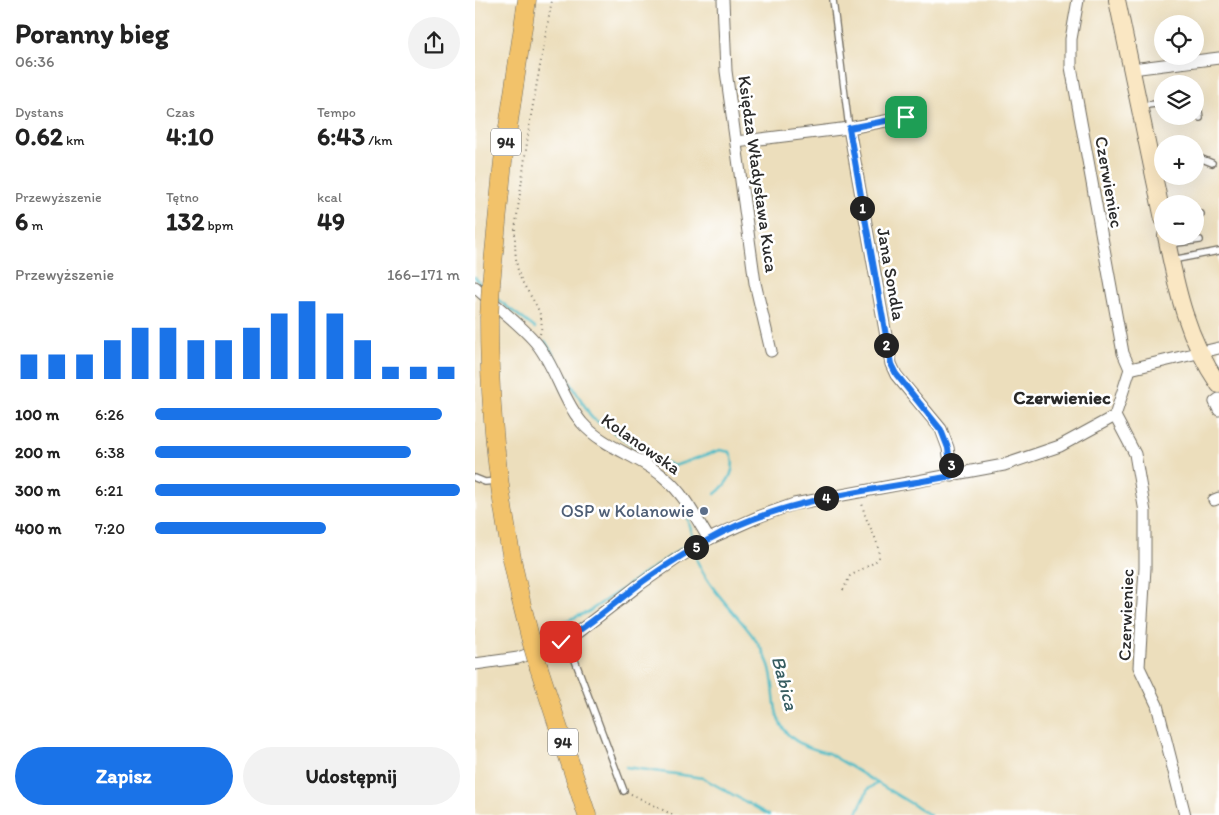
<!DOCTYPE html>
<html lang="pl">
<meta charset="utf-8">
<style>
body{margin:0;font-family:Itim,sans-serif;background:#f2f2f2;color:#222;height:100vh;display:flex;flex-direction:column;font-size:19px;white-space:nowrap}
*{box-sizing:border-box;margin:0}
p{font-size:16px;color:#767676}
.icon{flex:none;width:28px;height:28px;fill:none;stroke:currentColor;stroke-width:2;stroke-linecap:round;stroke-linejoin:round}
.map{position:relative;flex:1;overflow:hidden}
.panel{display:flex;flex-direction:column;background:#fff;width:475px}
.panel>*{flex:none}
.fabs{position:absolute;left:679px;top:15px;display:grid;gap:10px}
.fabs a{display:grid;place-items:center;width:50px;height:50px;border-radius:50%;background:#fff;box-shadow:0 5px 20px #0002;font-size:25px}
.pin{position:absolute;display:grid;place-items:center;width:42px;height:42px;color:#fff;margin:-21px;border-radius:10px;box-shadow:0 2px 8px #0006}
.km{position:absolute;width:25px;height:25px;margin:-12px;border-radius:50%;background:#222;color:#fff;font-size:14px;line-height:25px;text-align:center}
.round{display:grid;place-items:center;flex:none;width:52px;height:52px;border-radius:26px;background:#f2f2f2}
.overview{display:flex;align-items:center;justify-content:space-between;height:85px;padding:0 15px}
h1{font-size:28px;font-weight:800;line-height:38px}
.stats{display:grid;grid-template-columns:repeat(3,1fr);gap:8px;height:85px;padding:5px 15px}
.stats div{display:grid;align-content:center}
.stats b{font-size:25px;font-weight:800}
.stats small{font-size:14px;font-weight:400}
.stats p{font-size:14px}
.chart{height:140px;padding:10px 15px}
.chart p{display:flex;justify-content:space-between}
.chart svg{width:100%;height:90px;margin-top:5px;stroke:#1a73e8;stroke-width:6}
.cta{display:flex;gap:10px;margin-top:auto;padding:10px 15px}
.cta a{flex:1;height:58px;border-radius:30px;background:#1a73e8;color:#fff;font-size:20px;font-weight:800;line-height:58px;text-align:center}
.cta a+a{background:#f2f2f2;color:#222}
ul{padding:0 15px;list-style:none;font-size:16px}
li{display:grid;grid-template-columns:80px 60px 1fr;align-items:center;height:38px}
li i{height:12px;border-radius:6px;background:#1a73e8}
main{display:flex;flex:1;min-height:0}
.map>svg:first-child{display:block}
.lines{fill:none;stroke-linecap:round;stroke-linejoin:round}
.stream{stroke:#4dbbc6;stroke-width:2.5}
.service-casing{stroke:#6f6a5e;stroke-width:8}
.minor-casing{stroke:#6f6a5e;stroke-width:13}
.secondary-casing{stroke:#6f6a5e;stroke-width:18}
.primary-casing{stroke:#6f6a5e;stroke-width:19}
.path{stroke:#6f6a5e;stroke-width:2;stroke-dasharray:1 4;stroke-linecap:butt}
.service{stroke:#fff;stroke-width:5.5}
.minor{stroke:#fff;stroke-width:11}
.secondary{stroke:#fae7c3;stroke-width:16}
.primary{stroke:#f2c26a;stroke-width:18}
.primary-bridge-casing{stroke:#6f6a5e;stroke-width:19;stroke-linecap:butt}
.primary-bridge{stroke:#f2c26a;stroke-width:18}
.route-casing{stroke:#fff;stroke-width:10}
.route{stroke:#1a73e8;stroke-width:6}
.service-dot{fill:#5c6f8a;stroke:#fff;stroke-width:2}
.labels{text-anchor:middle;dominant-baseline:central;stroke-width:5;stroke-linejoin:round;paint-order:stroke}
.shield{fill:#fff;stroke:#6b6b6b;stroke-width:1}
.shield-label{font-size:16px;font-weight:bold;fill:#2b2b2b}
.street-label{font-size:18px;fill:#2b2b2b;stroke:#fff}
.service-label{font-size:18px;fill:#4e5e75;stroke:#fff;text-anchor:end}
.neighbourhood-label{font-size:19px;font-weight:bold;fill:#2b2b2b;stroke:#fff}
.water-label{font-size:19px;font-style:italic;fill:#375d61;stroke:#fff}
</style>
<main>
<section class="panel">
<div class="overview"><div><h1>Poranny bieg</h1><p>06:36</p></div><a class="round"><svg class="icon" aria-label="share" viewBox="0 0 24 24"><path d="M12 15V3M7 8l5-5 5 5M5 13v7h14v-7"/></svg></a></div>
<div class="stats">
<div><p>Dystans</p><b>0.62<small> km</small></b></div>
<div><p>Czas</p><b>4:10</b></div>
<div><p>Tempo</p><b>6:43<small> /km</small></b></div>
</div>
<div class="stats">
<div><p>Przewyższenie</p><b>6<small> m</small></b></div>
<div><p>Tętno</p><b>132<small> bpm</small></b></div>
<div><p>kcal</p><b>49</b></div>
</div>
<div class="chart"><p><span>Przewyższenie</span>166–171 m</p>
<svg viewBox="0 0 160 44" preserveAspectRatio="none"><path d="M5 44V32M15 44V32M25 44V32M35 44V25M45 44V19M55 44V19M65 44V25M75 44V25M85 44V19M95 44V12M105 44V6M115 44V12M125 44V25M135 44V38M145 44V38M155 44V38"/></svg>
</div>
<ul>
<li><b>100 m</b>6:26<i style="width:94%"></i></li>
<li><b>200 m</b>6:38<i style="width:84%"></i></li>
<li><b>300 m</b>6:21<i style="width:100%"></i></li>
<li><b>400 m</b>7:20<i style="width:56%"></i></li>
</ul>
<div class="cta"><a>Zapisz</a><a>Udostępnij</a></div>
</section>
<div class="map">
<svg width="744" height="815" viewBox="0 0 744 815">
<rect width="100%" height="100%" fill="#fff"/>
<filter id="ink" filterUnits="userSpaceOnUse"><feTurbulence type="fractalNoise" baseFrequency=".02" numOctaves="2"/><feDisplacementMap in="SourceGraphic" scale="10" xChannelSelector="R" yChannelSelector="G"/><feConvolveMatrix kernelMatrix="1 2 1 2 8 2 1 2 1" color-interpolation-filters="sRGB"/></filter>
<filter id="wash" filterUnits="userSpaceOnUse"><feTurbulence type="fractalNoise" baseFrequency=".0096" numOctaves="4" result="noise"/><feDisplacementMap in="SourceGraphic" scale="20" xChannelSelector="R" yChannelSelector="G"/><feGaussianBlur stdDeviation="1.12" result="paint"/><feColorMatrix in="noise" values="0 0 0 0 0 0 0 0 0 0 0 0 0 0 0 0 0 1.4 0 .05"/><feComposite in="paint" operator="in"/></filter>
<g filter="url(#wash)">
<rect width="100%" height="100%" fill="#ecdebc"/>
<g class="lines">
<g class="stream">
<path d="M0,277l8,11"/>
<path d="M22,299l38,29"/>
<path d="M70,341l47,77 56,37 26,11 46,-16 10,2c8,16 -2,32 -15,42"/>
<path d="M220,555c15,43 58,68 74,110 7,19 2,45 14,63 9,15 29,21 45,25l102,62"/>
<path d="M78,626l35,-14 106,-72 -7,-25"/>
<path d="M151,767l77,11 66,37"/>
<path d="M381,815l12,-26 10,-6"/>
</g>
</g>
</g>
<g filter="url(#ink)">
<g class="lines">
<defs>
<g id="service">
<path d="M358,0l16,128"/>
<path d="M720,98h2l3,20"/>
<path d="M665,106l23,-3"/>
<path d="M720,160l7,-1 10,4"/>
<path d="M720,215l6,-1"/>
<path d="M695,244l30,-4"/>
<path d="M697,260l47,-9"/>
<path d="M0,478l10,4 12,-1"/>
<path d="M92,639l57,152"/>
</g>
<g id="minor">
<path d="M248,0l3,71 29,212 16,68"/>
<path d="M603,0l-7,39v28l52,286 7,16"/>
<path d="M657,69l87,-11"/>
<path d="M374,128l42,236 5,11 45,54 7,19 4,28"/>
<path d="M261,142l113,-14 57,-11"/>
<path d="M0,287c18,17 47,38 62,57 19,24 25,55 45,79 22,25 58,33 83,55 19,16 31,40 44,61"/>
<path d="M655,369l89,-21"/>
<path d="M744,399l-4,3 4,8"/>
<path d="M640,416l20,38 10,58v56l-6,99 18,38 28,110"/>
<path d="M739,500l5,-2"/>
<path d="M0,664l43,-6 43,-16 17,-10 61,-47 39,-27 31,-19 49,-22 36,-13 210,-39 56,-19 55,-30 15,-47"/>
</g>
<g id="secondary">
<path d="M642,0l46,219"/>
<path d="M691,236c11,55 21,102 53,149"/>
</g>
<g id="primary">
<path d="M16,284l12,-123 24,-161"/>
<path d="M14,318c0,108 13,214 41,319"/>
<path d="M64,668l48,147"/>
</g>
</defs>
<use href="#service" class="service-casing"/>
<use href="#minor" class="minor-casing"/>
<use href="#secondary" class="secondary-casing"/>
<use href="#primary" class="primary-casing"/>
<g class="path">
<path d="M65,334c7,-22 -12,-38 -20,-57 -5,-14 -5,-31 -5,-47l15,-109 22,-121"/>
<path d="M368,590l7,-14 25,-14 4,-5c0,-22 -14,-31 -17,-55"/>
<path d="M156,794l42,21"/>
</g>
<use href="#service" class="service"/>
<use href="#minor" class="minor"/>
<use href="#secondary" class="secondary"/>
<use href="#primary" class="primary"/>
<defs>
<g id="primary-bridge">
<path d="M14,318l2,-34"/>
<path d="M55,637l9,31"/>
</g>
</defs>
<use href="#primary-bridge" class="primary-bridge-casing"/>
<use href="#primary-bridge" class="primary-bridge"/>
</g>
</g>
<g class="lines" filter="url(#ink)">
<defs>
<path id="route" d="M86,642c28,-16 51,-37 76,-56 22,-17 47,-32 71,-46 74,-42 162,-49 244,-64l-4,-28 -7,-18 -45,-56 -5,-10 -42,-236 57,-11"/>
</defs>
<use href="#route" class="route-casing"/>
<use href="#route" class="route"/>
</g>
<circle class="service-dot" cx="229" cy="511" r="5"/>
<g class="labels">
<g class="shield">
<rect x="16" y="128.5" width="30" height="27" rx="4"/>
<rect x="73" y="728.5" width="30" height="27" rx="4"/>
</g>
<g class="shield-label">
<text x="31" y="142">94</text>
<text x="88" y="742">94</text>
</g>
<g class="street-label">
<text transform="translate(283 174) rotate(82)">Księdza Władysława Kuca</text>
<text transform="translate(634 182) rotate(80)">Czerwieniec</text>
<text transform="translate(416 274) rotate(80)">Jana Sondla</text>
<text transform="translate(166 444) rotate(35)">Kolanowska</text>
<text transform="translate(651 615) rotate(-88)">Czerwieniec</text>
</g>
<g class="service-label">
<text x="219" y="511">OSP w Kolanowie</text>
</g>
<g class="neighbourhood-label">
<text x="587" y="397">Czerwieniec</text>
</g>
<g class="water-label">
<text transform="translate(310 683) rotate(75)">Babica</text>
</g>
</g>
</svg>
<div class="fabs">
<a><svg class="icon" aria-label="locate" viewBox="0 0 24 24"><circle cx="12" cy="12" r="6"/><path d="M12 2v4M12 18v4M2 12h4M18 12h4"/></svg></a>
<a><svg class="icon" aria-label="layers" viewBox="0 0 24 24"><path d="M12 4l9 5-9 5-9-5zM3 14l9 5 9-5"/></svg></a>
<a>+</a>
<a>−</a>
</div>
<div class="pin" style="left:431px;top:117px;background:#1e9e55"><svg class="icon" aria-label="arrive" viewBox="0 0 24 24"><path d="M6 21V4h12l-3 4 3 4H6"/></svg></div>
<div class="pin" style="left:86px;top:642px;background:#d93025"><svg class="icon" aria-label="check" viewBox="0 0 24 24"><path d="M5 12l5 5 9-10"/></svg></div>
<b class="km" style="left:387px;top:208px">1</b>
<b class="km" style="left:411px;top:345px">2</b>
<b class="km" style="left:476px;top:465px">3</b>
<b class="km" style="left:351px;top:498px">4</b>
<b class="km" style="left:221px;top:547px">5</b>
</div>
</main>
